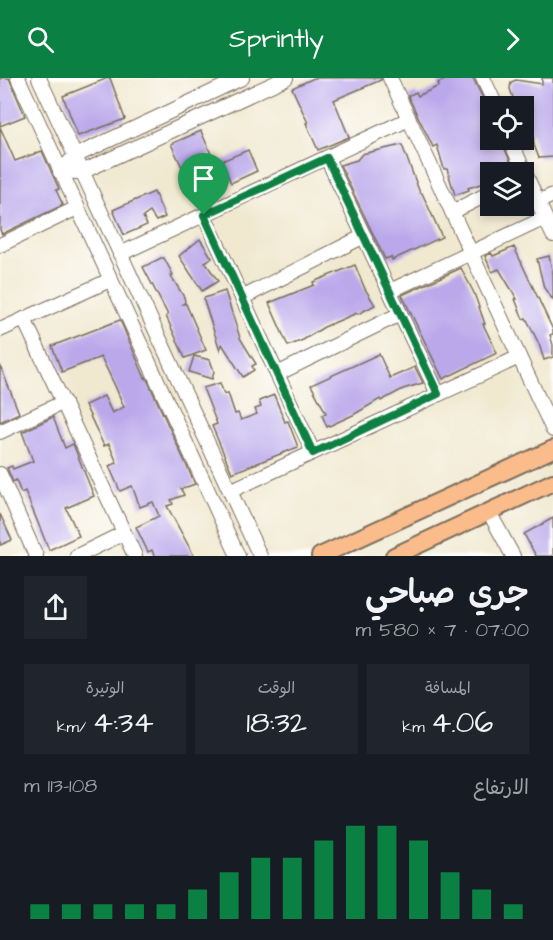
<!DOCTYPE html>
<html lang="ar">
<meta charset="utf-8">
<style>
body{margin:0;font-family:"Architects Daughter","Playpen Sans Arabic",sans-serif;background:#20242c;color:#f1f3f6;direction:rtl;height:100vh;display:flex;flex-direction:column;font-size:22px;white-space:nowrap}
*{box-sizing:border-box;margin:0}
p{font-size:20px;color:#9ea1a6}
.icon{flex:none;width:33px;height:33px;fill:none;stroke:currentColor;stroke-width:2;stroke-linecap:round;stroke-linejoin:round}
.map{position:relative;height:478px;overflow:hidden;direction:ltr}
.side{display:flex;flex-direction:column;background:#171b24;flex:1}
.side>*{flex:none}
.tools{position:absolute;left:480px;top:18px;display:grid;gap:12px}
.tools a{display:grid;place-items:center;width:54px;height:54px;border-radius:0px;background:#171b24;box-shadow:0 3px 9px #0003;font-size:30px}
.pin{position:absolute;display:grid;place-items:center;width:51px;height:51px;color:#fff;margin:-62px -26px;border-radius:50% 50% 50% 0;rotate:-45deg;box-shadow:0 0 6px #0007}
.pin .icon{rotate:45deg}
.round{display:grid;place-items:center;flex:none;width:63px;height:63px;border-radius:0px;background:#20242c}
.headline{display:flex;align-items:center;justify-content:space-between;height:102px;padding:0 24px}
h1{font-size:33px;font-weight:600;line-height:45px}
.metrics{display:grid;grid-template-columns:repeat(3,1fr);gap:9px;height:102px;padding:6px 24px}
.metrics div{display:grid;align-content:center;border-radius:0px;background:#20242c;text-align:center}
.metrics b{font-size:30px;font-weight:600}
.metrics small{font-size:16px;font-weight:400}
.metrics p{font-size:16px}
.chart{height:168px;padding:12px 24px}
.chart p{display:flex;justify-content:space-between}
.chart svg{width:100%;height:108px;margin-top:6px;stroke:#0b8043;stroke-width:6}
header{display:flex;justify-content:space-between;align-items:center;height:78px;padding:0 24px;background:#0b8043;color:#fff;font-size:27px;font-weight:600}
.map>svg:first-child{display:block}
.building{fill:#baa8ea}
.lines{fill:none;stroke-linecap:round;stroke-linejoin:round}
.minor-casing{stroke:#7a6c5c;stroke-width:16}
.major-casing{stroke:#7a6c5c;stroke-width:20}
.minor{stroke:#fff;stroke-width:14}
.major{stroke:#fabc8b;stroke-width:16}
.route-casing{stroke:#fff;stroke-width:12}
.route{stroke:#0b8043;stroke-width:8}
</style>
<header><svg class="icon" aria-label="forward" viewBox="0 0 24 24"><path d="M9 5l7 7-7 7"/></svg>Sprintly<svg class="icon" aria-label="search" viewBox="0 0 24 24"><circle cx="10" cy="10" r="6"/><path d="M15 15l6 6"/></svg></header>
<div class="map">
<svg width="553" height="478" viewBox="0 0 553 478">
<rect width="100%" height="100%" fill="#fff"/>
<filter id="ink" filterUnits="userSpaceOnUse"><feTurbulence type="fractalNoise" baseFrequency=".0167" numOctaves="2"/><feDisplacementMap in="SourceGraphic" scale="12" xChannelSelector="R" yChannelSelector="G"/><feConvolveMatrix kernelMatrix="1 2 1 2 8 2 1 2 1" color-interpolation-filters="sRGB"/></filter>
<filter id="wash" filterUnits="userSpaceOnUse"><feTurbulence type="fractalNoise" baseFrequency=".008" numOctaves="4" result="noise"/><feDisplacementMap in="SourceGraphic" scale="24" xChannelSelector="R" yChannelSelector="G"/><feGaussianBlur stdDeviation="1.35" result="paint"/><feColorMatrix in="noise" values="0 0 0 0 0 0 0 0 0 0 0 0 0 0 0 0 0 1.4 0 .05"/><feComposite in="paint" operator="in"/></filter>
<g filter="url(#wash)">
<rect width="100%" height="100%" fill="#f0e8cf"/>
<g id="blocks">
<g class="building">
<path d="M0,0h9l16,38 -25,10z"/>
<path d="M108,0h2l15,41 -47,17 -15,-40z"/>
<path d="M314,0h67v2l-47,20 15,37 -31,13 -12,-27h2l-16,-35z"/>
<path d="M449,0h24l17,35v27h11l14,32h-25v9l-22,7 1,2 -14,5 -8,-26h-3l-7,-24 -4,2 -25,-51 8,-4 2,4 21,-10 -1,-3z"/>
<path d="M542,0h11v79l-14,1 -5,-13 -1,-11 -4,1 -5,-13v-16h-8l-6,-17 1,-7 5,-2 26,4z"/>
<path d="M0,49l15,34 27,-10 17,38 -3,1 7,15 -61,29 -2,-4z"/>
<path d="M201,53l10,23 -29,13 -11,-23z"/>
<path d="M402,67l18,48h2l20,44 -50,23 -1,-3 -6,2 -45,-94 17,-5 5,-6z"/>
<path d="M248,72l9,21 -26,12 -9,-22z"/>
<path d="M154,114l11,25 -9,4 -6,-9 -7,5 4,8 -23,10 -11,-25z"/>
<path d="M200,161l12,19 -7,4 13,19 -16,10 -23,-35z"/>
<path d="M514,169l39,83v4l-3,1 3,10v12l-9,3 -5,-16 -13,-26 -3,1 -8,-20h2l-18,-30 -7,3 -7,-16 6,-3 2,3z"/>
<path d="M549,178l4,18v26l-9,-12 -7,-29z"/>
<path d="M161,180h3l9,17 -2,1 13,21 1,5 -2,2h3l20,46 -21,8 -19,-42 2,-1 -25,-48z"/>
<path d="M355,187l10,24 10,16 -17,9 -1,-1 -33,14 -21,13 -15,6 -19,-43 45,-18 -1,-3z"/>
<path d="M461,190l13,25 11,31h-2l14,29 -54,26 -41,-84z"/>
<path d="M225,213l15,47 16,26 -4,2 2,4 -11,7 -21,-33 -2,6 -16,-49v-3z"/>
<path d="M120,242l25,58 1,-1 49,107 -14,5 3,6 -13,5 2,4 -6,2 27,50h-40l-2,-6 -4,2 -12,-25 23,-11 -6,-14 -13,5 -8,-21 -12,5 -11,-25 8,-3 -8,-19 -5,2 -19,-41 19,-9 8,17 12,-6 -9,-21 -14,-29 -39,15 -10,-26z"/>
<path d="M379,276l11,24 25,-11 8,16 -20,6 -22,12 -1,-2 -27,16 -26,12 -5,-12 4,-2 -15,-28z"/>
<path d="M194,278l16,4 4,11 -2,8 -23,-7z"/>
<path d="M0,287l19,48 -19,9z"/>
<path d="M220,305l4,11 4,-1 7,21 3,-1 3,7 16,-6 -2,-5 6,-2 -2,-6 15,-6 11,27 3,-1 10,26 -66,26 -20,-47 5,-2 -14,-36z"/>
<path d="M53,339l12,31 8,-4 21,52 -28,12 13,28 -30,14 -24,-59 -4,2 -5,-13 -3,2 -6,-14 5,-2 1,3 20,-8 -11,-29z"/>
<path d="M0,436l12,26 -12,5z"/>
<path d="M553,440v38h-17l-12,-22z"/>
</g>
</g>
</g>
<g filter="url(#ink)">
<use href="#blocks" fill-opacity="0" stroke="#7a6c5c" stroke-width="1.5"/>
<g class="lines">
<defs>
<g id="minor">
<path d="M18,0l220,478"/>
<path d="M39,0l221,478"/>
<path d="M390,0l163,352"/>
<path d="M483,0l13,28"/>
<path d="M510,62l43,95"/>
<path d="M327,80l111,236"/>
<path d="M60,94l15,-16 167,-78"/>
<path d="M74,94h8l204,-94"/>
<path d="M538,124l15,-7"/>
<path d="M452,134l38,-19"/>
<path d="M204,137l109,237"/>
<path d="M0,167l77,-37"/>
<path d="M120,176l289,-135"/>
<path d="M390,213l155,-73"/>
<path d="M242,220l122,-62"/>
<path d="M24,241l111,237"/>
<path d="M0,252l110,-50"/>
<path d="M277,296l123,-60"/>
<path d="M0,354l64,-30"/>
<path d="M0,396l36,82"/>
<path d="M230,413l289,-134"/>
<path d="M489,434l24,44"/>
<path d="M77,478l47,-23"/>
</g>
<g id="major">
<path d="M320,478l233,-107"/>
<path d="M394,478l159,-74"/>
</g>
</defs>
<use href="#minor" class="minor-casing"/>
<use href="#major" class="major-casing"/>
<use href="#minor" class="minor"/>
<use href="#major" class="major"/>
</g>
</g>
<g class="lines" filter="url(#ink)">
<defs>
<path id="route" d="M327,80l111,236 -125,59 -109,-238z"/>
</defs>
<use href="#route" class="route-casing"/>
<use href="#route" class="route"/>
</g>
</svg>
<div class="tools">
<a><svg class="icon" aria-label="locate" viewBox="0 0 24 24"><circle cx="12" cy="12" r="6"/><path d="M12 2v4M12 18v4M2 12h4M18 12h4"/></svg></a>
<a><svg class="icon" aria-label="layers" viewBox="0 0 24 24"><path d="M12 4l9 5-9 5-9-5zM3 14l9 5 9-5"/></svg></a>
</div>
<div class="pin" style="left:204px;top:137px;background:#1e9e55"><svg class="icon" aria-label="arrive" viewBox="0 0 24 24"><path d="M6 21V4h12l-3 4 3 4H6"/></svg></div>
</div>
<section class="side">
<div class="headline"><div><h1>جري صباحي</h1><p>07:00 · 7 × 580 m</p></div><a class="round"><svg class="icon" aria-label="share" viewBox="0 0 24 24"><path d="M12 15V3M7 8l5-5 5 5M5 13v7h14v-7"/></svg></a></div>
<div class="metrics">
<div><p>المسافة</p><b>4.06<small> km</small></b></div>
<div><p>الوقت</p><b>18:32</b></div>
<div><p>الوتيرة</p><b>4:34<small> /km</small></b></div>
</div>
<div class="chart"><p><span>الارتفاع</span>108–113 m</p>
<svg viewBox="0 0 160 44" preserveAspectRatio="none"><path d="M5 44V38M15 44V38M25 44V38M35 44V38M45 44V38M55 44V32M65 44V25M75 44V19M85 44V19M95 44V12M105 44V6M115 44V6M125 44V12M135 44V25M145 44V32M155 44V38"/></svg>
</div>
</section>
